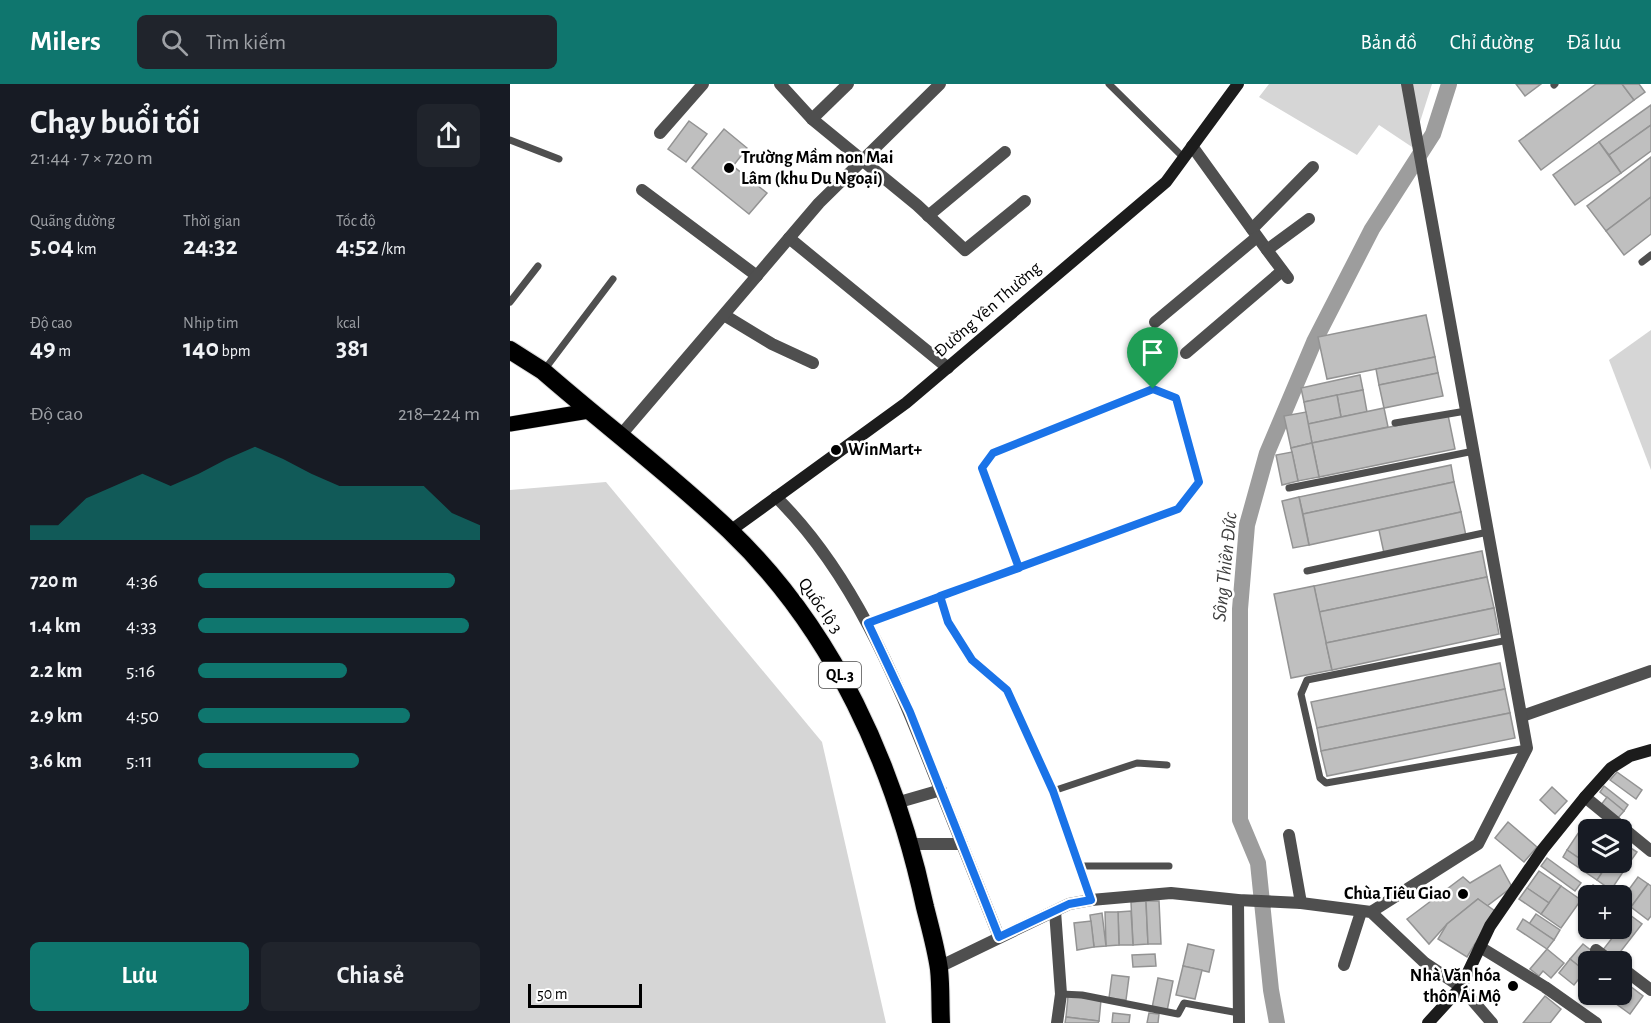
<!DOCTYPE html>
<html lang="vi">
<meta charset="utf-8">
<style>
body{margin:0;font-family:"Alegreya Sans",sans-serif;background:#20242c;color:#f1f3f6;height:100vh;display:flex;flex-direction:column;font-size:22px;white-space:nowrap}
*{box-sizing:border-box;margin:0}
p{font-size:20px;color:#9ea1a6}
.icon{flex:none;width:33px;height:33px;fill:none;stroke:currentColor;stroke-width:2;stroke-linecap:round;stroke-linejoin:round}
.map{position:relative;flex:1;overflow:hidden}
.panel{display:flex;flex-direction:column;background:#171b24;width:510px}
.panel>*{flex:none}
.fabs{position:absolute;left:1068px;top:735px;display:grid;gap:12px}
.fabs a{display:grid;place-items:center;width:54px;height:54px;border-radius:9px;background:#171b24;box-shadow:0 2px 4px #0004;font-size:30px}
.scale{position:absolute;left:18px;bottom:15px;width:114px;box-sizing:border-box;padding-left:6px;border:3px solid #000;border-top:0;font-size:16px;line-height:21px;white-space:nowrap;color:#000;-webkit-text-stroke:4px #fff;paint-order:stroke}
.pin{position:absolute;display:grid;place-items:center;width:51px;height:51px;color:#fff;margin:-62px -26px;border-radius:50% 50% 50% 0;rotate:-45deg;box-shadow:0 0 6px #0007}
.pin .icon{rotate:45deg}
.round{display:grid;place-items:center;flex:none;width:63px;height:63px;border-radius:9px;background:#20242c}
.headline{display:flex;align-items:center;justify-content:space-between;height:102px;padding:0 30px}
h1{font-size:33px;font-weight:700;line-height:45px}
.metrics{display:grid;grid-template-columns:repeat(3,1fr);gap:9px;height:102px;padding:6px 30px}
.metrics div{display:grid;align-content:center}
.metrics b{font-size:26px;font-weight:700}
.metrics small{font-size:16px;font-weight:400}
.metrics p{font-size:16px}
.chart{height:168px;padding:12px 30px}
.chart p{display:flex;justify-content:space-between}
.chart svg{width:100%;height:108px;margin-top:6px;fill:#0f766e;opacity:.7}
.primary-button{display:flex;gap:12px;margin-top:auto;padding:12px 30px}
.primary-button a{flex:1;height:69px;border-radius:9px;background:#0f766e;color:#fff;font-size:24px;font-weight:700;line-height:69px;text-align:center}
.primary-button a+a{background:#20242c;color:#f1f3f6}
ul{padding:0 30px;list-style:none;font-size:20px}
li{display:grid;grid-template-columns:96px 72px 1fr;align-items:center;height:45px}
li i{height:15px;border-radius:8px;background:#0f766e}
header{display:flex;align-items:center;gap:36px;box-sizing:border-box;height:84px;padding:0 30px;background:#0f766e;color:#fff}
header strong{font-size:28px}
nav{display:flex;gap:33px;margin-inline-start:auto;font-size:21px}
.search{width:420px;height:54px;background:#20242c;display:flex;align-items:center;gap:15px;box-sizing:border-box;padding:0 21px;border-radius:9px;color:#9ea1a6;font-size:22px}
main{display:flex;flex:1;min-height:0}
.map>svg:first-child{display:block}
.green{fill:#d6d6d6}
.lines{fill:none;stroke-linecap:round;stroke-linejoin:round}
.canal{stroke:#9d9d9d;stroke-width:16}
.building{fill:#bfbfbf;stroke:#939393;stroke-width:1.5}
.primary-casing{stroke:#dbdbdb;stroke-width:16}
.highway-casing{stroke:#dbdbdb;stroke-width:20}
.lane{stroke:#4f4f4f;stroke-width:7}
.street{stroke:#4f4f4f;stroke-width:12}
.secondary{stroke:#1c1c1c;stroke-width:12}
.primary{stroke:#000;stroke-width:15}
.highway{stroke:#000;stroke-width:18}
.route-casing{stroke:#fff;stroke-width:12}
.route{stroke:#1a73e8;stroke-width:8}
.poi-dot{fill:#000;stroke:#fff;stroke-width:2}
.labels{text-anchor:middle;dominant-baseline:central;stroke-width:5;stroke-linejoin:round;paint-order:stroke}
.shield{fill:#fff;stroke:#4c4c4c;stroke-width:1.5}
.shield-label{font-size:16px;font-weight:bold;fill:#000}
.poi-label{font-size:18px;font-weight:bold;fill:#000;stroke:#fff;text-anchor:start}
.street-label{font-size:18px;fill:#000;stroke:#fff}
.water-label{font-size:20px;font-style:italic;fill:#3e3e3e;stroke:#fff}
</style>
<header>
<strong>Milers</strong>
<div class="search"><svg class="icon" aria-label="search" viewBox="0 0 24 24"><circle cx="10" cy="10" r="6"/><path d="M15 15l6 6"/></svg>Tìm kiếm</div>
<nav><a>Bản đồ</a><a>Chỉ đường</a><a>Đã lưu</a></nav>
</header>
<main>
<section class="panel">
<div class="headline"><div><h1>Chạy buổi tối</h1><p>21:44 · 7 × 720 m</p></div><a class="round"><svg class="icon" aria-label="share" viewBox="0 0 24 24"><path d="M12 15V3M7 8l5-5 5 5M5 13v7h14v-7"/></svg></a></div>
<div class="metrics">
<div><p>Quãng đường</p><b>5.04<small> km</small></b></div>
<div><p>Thời gian</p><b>24:32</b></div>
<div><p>Tốc độ</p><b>4:52<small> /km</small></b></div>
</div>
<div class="metrics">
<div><p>Độ cao</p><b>49<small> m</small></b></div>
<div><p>Nhịp tim</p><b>140<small> bpm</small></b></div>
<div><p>kcal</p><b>381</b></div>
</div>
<div class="chart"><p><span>Độ cao</span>218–224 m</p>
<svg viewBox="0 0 160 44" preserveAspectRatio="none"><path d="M0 44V38L10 38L20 27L30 22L40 17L50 22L60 17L70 11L80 6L90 11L100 17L110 22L120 22L130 22L140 22L150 33L160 38V44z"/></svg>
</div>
<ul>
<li><b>720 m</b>4:36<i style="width:91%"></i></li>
<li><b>1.4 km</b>4:33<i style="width:96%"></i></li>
<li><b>2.2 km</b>5:16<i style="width:53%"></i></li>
<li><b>2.9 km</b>4:50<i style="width:75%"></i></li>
<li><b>3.6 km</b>5:11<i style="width:57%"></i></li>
</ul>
<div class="primary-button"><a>Lưu</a><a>Chia sẻ</a></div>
</section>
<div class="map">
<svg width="1141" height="939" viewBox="0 0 1141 939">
<rect width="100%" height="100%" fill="#fff"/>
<g class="green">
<path d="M759,0h163l-20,63 -33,-22 -22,30 -98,-58z"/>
<path d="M1141,246v140l-42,-110z"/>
<path d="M96,398l216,260 64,281h-376v-533z"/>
</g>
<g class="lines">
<path class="canal" d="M767,939l-6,-33 -13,-127 -18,-43v-211l7,-84 20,-72 47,-111 58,-113 61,-95 16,-50"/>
</g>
<g class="building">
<path d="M1006,0h25l-16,12z"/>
<path d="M1086,0h26l12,16 -93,70 -22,-29z"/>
<path d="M1112,0h17l6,8 -11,8z"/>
<path d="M1141,21v20l-42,30 -10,-13z"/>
<path d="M179,37l18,13 -21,28 -18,-13z"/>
<path d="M1141,41v26l-30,22 -12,-18z"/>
<path d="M214,45l23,19 -14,18 34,27 -18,21 -57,-46z"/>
<path d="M1089,58l22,31 -46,32 -22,-30z"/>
<path d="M1141,73v40l-45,34 -19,-25z"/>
<path d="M1141,113v37l-27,21 -18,-24z"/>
<path d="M916,231l9,42 -108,22 -9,-42z"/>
<path d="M925,273l3,16 -59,12 -3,-16z"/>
<path d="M928,289l5,23 -59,12 -5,-23z"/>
<path d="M850,291l3,15 -59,12 -3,-14z"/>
<path d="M853,306l4,22 -26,5 -4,-22z"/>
<path d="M827,311l4,22 -33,7 -4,-22z"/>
<path d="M874,324l4,19 -76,16 -4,-19z"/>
<path d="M796,328l6,31 -21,5 -7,-32z"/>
<path d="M938,331l7,34 -136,28 -7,-34z"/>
<path d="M802,359l7,34 -21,4 -7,-33z"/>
<path d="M782,368l6,29 -16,4 -6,-30z"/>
<path d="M941,381l3,17 -151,32 -4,-17z"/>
<path d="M944,398l7,30 -152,33 -6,-31z"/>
<path d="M789,413l10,48 -16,3 -11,-47z"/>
<path d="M951,428l5,24 -82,17 -5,-23z"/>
<path d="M972,467l5,26 -168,35 -5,-26z"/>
<path d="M977,493l7,31 -168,35 -7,-31z"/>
<path d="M804,502l18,84 -41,8 -17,-84z"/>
<path d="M984,524l5,26 -167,36 -6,-27z"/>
<path d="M990,579l5,26 -188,39 -6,-26z"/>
<path d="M995,605l5,24 -189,38 -4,-23z"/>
<path d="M1000,629l5,25 -188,38 -6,-25z"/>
<path d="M1107,688l25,18 -6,9 -26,-19z"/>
<path d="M1094,702l24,19 -4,6 -24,-19z"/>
<path d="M1042,703l15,14 -12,13 -15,-14z"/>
<path d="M1097,713l17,14 -7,8 -17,-13z"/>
<path d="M998,738l29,25 -13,15 -29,-24z"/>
<path d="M1069,748l9,6v24h14l-5,8 -30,-20z"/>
<path d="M1113,759l14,9 -12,17 -9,-7h6z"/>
<path d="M1057,766l35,24 -5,6 -34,-23z"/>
<path d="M1037,774l34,25 -6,8 -34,-25z"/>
<path d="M1099,778h7l9,7 -14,21 -14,-10z"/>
<path d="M990,781l12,22 -25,19 -9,-7 -31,25 -18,20 -22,-25 56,-42 7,6z"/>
<path d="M1029,787l22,15 -12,17 -22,-15z"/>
<path d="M1128,793l10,7 -17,23 -9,-8z"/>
<path d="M1138,800l3,2v30l-3,4 -17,-13z"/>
<path d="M1083,801l17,11h-22v13l-8,-5z"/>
<path d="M1051,802l20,14 -20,28 -20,-14z"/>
<path d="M1017,804l22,15 -8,11 -22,-15z"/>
<path d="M968,815l17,12 -28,46 -29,-18 9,-15z"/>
<path d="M636,817l2,43 -15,1 -2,-43z"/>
<path d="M636,817h13l2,43h-13z"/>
<path d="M621,827l2,34h-14l-1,-33z"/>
<path d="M595,828h13l1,33 -13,1z"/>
<path d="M592,829l4,33 -12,1 -4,-32z"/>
<path d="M1026,830l24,16 -6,10 -25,-16z"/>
<path d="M1120,831l12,9 -28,36 -12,-9z"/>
<path d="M1013,835l31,21 -7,9 -30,-20z"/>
<path d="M581,837l3,26 -17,3 -3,-27z"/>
<path d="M678,860l26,6 -5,22 -26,-6z"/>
<path d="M1073,860l14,11 -4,7h-5l-3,9 -15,-12z"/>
<path d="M1037,865l17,14 -13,15 -8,-7 -4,5 -9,-7z"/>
<path d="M645,870l1,12 -23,1 -1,-12z"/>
<path d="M1060,875l15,12 -11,14 -15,-12z"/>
<path d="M673,882l19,4 -7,29 -19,-4z"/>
<path d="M602,891l17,2 -3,23 -17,-2z"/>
<path d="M648,894l15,3 -6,30 -15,-3z"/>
<path d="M1112,896l21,16 -13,18 -26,-19 18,-1z"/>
<path d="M558,912l33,4 -2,21 -33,-4z"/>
<path d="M1035,912l16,13 -11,14h-27z"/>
<path d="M603,929l17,2 -1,8h-17z"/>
<path d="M639,929l10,1 -1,9h-11z"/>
<path d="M556,933l33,4 -1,2h-33z"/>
</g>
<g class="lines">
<defs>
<path id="primary" d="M0,340l79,-13"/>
<path id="highway" d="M0,266l33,21c62,54 127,103 186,159 105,100 166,237 196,377 5,20 11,41 14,62 2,18 1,36 2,54"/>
</defs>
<use href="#primary" class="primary-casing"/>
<use href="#highway" class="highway-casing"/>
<g class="lane">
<path d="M599,0l75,74"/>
<path d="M1044,1l1,-1"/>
<path d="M0,56l49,19"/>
<path d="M1132,178l9,-7"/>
<path d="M0,218l28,-36"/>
<path d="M35,285l68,-90"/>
<path d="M885,339l71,-12"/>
<path d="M779,404l185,-37"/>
<path d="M797,487l181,-39"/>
<path d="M430,512l8,27 24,37 35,30 46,101 38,109"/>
<path d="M358,539l310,-114 21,-27 -23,-84 -23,-9 -160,64 -11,15 37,100"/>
<path d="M998,556l-201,40 -6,14 19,84 6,5 201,-35"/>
<path d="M543,707l84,-28 30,2"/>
<path d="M569,782h90"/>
<path d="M551,910l21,1 96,19 6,-11 55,10"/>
</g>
<g class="street">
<path d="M270,0l32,35 105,86 48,45 60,-49"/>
<path d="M302,35l36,-35"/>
<path d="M150,49l43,-49"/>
<path d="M682,62l75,104 42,-31"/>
<path d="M132,106l115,86"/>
<path d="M418,132l77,-64"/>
<path d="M742,145l61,-62"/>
<path d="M279,154l159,130"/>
<path d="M757,166l21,28"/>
<path d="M214,231l48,29 41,19"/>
<path d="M645,238l102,-85"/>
<path d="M676,269l96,-82"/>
<path d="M110,352l199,-233 121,-119"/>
<path d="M266,413c76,75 118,177 157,275 22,54 44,110 66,165"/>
<path d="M1012,632l129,-45"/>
<path d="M1075,713l66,54"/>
<path d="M386,719l45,-13"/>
<path d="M779,751l12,68"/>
<path d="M399,760h53"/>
<path d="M728,816l1,123"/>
<path d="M545,827l6,83 -4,29"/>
<path d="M861,828l107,-68 49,-96 -120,-664"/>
<path d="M970,863l65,40 51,36"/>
<path d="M1086,866l16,12"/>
<path d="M834,881l17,-53"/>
<path d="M429,883l130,-63 22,-4 80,-7 67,7 63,3 70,9 54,51 36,24 31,36"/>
<path d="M1112,884l29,22"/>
</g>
<g class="secondary">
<path d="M220,447l176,-128 260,-221 72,-98"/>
<path d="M918,939l33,-36 29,-61 53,-77 42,-52 26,-29 19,-12 21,-6"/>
</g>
<use href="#primary" class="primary"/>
<use href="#highway" class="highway"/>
</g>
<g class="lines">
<defs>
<path id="route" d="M643,305l-160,64 -11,15 37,100 -79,28 8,26 24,38 35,30 46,101 38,109 -22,4 -70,33 -89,-225 -42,-89 310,-114 21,-27 -23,-84 -23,-9"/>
</defs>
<use href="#route" class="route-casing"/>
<use href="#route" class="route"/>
</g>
<g class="poi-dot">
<circle cx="219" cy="84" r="6"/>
<circle cx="326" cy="366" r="6"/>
<circle cx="953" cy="810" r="6"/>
<circle cx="1003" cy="902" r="6"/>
</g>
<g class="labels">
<rect class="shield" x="309" y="578" width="42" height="26" rx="4.5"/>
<g class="shield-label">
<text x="330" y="591">QL.3</text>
</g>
<g class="poi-label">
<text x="231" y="74">Trường Mầm non Mai<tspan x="231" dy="21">Lâm (khu Du Ngoại)</tspan></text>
<text x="338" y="366">WinMart+</text>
<text x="941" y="810" text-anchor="end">Chùa Tiêu Giao</text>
<text x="991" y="892" text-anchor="end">Nhà Văn hóa<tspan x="991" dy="21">thôn Ái Mộ</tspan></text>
</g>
<g class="street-label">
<text transform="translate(478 226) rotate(-41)">Đường Yên Thường</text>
<text transform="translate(310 522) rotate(55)">Quốc lộ 3</text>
</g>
<g class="water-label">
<text transform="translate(715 483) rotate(-84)">Sông Thiên Đức</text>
</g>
</g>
</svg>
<div class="fabs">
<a><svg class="icon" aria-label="layers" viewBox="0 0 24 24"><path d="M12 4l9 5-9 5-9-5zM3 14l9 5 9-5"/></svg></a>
<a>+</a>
<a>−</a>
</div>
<div class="scale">50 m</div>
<div class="pin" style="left:643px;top:305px;background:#1e9e55"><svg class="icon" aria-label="arrive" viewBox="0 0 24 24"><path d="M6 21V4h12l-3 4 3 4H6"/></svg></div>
</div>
</main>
